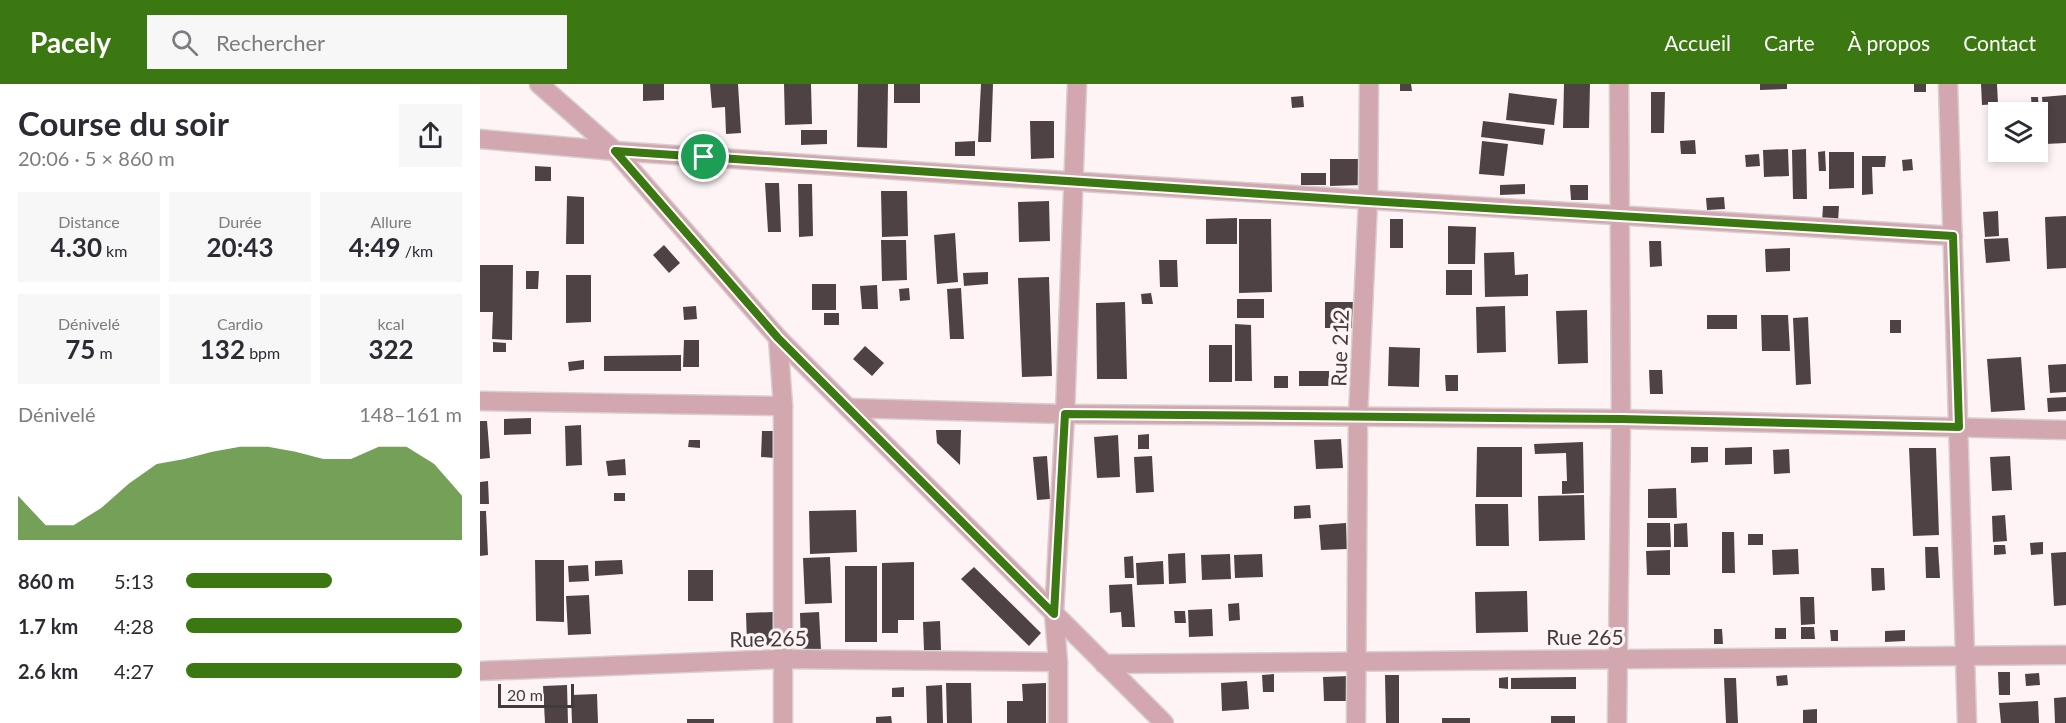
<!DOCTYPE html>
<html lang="fr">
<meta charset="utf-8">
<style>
body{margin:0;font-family:Lato,sans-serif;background:#f7f7f7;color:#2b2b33;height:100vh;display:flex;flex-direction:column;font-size:22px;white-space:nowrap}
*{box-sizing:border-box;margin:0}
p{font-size:20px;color:#7c7c81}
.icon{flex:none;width:33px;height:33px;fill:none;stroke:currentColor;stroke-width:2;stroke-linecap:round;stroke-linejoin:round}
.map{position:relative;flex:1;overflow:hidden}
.drawer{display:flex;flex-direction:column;background:#fff;width:480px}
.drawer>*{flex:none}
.fabs{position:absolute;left:1508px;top:18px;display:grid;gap:12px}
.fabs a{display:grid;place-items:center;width:60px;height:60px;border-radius:0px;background:#fff;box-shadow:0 3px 9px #0003;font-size:30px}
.scale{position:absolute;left:18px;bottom:15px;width:76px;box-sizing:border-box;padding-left:6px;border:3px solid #423b3c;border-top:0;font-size:16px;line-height:21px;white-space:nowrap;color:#423b3c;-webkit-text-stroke:4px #fef4f5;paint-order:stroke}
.pin{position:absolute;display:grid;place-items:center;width:51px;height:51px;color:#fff;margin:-26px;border:3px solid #fff;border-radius:50%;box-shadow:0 2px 6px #0007}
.round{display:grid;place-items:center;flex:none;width:63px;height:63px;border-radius:0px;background:#f7f7f7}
.overview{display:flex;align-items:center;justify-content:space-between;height:102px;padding:0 18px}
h1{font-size:33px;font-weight:700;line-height:45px}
.stats{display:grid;grid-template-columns:repeat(3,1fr);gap:9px;height:102px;padding:6px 18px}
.stats div{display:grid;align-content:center;border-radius:0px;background:#f7f7f7;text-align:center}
.stats b{font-size:26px;font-weight:700}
.stats small{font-size:16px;font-weight:400}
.stats p{font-size:16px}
.chart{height:168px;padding:12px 18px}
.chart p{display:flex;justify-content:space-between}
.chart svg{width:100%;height:108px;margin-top:6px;fill:#3b7812;opacity:.7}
ul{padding:0 18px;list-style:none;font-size:20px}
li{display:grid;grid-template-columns:96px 72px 1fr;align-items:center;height:45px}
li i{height:15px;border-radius:8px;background:#3b7812}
header{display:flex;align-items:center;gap:36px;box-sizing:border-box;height:84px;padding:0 30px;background:#3b7812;color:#fff}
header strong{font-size:28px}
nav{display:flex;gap:33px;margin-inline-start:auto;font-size:21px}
.search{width:420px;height:54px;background:#f7f7f7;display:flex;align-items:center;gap:15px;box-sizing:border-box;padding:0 21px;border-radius:0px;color:#7c7c81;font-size:22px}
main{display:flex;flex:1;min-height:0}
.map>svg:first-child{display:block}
.building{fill:#4f4244}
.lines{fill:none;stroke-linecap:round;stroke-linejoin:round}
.minor-casing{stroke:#d8cfd0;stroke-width:21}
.minor{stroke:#d3a7af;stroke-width:18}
.route-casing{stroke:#fff;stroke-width:12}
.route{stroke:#3b7812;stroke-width:8}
.labels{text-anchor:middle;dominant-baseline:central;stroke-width:6;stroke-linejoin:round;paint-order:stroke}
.street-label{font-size:21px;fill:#423b3c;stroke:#fef4f5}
</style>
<header>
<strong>Pacely</strong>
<div class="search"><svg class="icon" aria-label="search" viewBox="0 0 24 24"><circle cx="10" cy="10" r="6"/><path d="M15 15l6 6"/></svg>Rechercher</div>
<nav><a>Accueil</a><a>Carte</a><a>À propos</a><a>Contact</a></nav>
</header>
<main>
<section class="drawer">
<div class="overview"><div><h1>Course du soir</h1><p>20:06 · 5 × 860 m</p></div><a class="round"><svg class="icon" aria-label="share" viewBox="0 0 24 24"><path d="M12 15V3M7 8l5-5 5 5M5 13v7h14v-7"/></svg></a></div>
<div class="stats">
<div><p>Distance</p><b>4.30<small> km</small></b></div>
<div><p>Durée</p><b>20:43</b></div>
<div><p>Allure</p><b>4:49<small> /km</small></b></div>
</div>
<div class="stats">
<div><p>Dénivelé</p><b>75<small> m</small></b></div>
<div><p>Cardio</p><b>132<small> bpm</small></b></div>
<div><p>kcal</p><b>322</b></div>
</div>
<div class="chart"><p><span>Dénivelé</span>148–161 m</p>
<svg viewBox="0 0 160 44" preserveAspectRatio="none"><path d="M0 44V26L10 38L20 38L30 31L40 21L50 13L60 11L70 8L80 6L90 6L100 8L110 11L120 11L130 6L140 6L150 13L160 26V44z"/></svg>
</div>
<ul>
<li><b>860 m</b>5:13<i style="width:53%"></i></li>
<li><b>1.7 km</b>4:28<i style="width:100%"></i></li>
<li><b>2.6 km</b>4:27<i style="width:100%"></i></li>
</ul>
</section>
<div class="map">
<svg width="1586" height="639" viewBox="0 0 1586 639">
<rect width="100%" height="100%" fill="#fef4f5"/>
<g class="building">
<path d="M163,0h21v16l-21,1z"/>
<path d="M230,0h28l3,49 -15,1 -1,-27 -13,1z"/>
<path d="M304,0h27l1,40 -27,1z"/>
<path d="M378,0h30l-1,64 -30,-1z"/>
<rect x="414" y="0" width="26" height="19"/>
<path d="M501,0h12l-2,58h-13z"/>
<path d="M920,0h11l1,7h-12z"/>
<path d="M1084,0h26l-1,44h-26z"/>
<path d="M1280,0h27v5l-27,1z"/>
<rect x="1434" y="0" width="12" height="8"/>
<path d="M1501,0h16l1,20 -16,1z"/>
<path d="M1171,8h14l-1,41h-13z"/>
<path d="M1029,9l48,6 -3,26 -48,-5z"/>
<path d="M1586,11v48l-21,1 -3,-47z"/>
<path d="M823,12l1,11 -12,1 -1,-11z"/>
<path d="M1551,13h7l2,30h-3v-15h-5z"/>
<path d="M550,37h24v37l-23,1z"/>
<path d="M1003,37l62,8 -2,16 -62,-8z"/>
<path d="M321,46h26v14l-26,1z"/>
<path d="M1557,48h3l1,12 -4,1z"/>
<path d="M1215,56l1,14h-15l-1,-13z"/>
<path d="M495,57v15h-20v-14z"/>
<path d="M1002,57l26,3 -4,32 -25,-2z"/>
<path d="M1308,65l1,27 -25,1 -1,-27z"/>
<path d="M1326,65l1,50h-14l-1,-49z"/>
<path d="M1345,67l1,20h-7l-1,-19z"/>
<path d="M1349,68h25v36l-25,1z"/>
<path d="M1279,70l1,12 -14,1 -1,-12z"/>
<path d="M1382,72h24l-1,11h-13l1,27 -11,1z"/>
<path d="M850,75h32v26l-32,1z"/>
<path d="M1432,75l1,11 -10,1 -1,-11z"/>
<path d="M55,82l16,1v14h-16z"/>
<rect x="821" y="89" width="25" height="12"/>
<path d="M285,99h14l2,49h-13z"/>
<path d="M318,100h14l1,52 -14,1z"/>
<path d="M1045,100v10l-25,1v-10z"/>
<path d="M1090,101h18v15h-17z"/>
<path d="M401,107h26l1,45 -26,1z"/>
<path d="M87,112l17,1v47h-18z"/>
<path d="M1244,113l1,12 -18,1 -1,-12z"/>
<path d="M569,117l1,40 -31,1 -1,-40z"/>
<path d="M1343,122h16l-1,16h-16z"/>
<path d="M1518,127l1,25 -14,1 -2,-25z"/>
<path d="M1586,132v52l-19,1 -2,-52z"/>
<path d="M757,134v26h-31v-25z"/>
<path d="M759,135h32l1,73 -33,1z"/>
<rect x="910" y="135" width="13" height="29"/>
<path d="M968,142l28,1 -1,37h-27z"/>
<path d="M475,149l3,49 -21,2 -3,-49z"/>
<path d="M1528,154l2,23 -24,2 -2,-24z"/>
<path d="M401,156h25l1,40 -25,1z"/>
<path d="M1169,157h12l1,25 -12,1z"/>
<path d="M184,161l16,18 -11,10 -16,-18z"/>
<path d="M1310,164v23l-24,1 -1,-23z"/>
<path d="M1034,168l1,23 13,-1v22l-43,1 -1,-44z"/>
<path d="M679,176h18l1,27h-18z"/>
<path d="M0,181h33l-1,75 -20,-1 1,-27h-13z"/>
<rect x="966" y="186" width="26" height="25"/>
<path d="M46,187h13l-1,18h-12z"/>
<path d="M508,188v12l-24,2 -1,-13z"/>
<path d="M86,191h25v47l-25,1z"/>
<path d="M569,193l3,99 -30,1 -4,-99z"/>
<rect x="332" y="200" width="24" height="26"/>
<path d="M397,201l1,24h-16l-2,-23z"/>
<path d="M429,204l1,12 -10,1 -1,-12z"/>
<path d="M481,204l3,51h-14l-3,-50z"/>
<path d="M671,209l2,11h-11l-1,-10z"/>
<rect x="757" y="215" width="27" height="19"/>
<path d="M645,218l2,77h-30l-1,-76z"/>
<rect x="845" y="218" width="31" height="26"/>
<path d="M216,222l1,13 -13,1 -1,-13z"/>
<path d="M1025,222l1,46 -29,1 -1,-46z"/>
<path d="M1107,226l1,53 -30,1 -2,-53z"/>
<rect x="344" y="229" width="15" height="12"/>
<rect x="1227" y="231" width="30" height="14"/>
<path d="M1281,231h27l2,36h-28z"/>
<path d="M1328,233l3,67 -15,1 -3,-67z"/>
<rect x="1410" y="236" width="11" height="13"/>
<path d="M755,240l16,1 1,56h-17z"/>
<path d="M204,256h15v27h-16z"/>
<path d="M13,258l13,1v9h-13z"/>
<rect x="729" y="261" width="23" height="37"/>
<path d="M385,262l19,17 -12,13 -19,-17z"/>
<path d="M909,263l31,1 -1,39 -31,-1z"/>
<path d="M201,271v16h-77v-15z"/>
<path d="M1541,273l4,53 -34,2 -4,-53z"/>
<path d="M104,276v9l-15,2 -1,-9z"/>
<path d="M1586,280v28l-16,1 -2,-28z"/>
<path d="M1169,286h13l1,24h-13z"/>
<rect x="819" y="287" width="30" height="15"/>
<path d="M965,291h13v16h-12z"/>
<rect x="794" y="292" width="14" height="12"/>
<path d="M1586,313v14l-18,1 -1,-14z"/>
<path d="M51,334v16l-27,1v-16z"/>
<path d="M0,337h7l3,37 -10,1z"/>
<path d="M101,341l1,40 -16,1 -1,-40z"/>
<path d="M456,346h25l-1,35 -23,-22z"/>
<path d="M282,347h13v27l-14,-1z"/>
<path d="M669,350v15h-11v-14z"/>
<path d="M638,351l2,42 -23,1 -3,-41z"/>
<path d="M861,355l2,29 -27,1 -2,-29z"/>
<path d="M209,356h11v8l-12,-1z"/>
<path d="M1103,358l1,51 -22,1v-13h5l-1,-28 -31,1 -1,-10z"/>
<path d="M997,363h45v50h-46z"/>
<path d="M1211,363h17v15l-17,1z"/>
<path d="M1272,363v17l-27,1v-17z"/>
<path d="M1429,364h27l3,87 -26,1z"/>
<path d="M1309,365l1,24 -16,1 -1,-24z"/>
<path d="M567,372l3,43 -13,1 -4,-43z"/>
<path d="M672,372l2,36 -18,1 -2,-36z"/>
<path d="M1530,372l2,34 -20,1 -2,-34z"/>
<path d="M145,375l1,16 -18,1 -2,-15z"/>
<path d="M8,397l1,23h-9v-22z"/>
<path d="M1196,404l1,30h-29v-29z"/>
<rect x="134" y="409" width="11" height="8"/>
<path d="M1104,411l1,45 -46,1 -1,-45z"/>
<path d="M995,420h33l1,42h-33z"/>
<path d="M830,421l1,13 -17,1v-13z"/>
<path d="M376,426l1,42 -47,2 -1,-43z"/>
<path d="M0,427h6l2,44 -8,1z"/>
<path d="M1525,431l2,26 -14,1 -1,-26z"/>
<path d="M866,439l1,26 -26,1 -2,-25z"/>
<path d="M1167,439h23l1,24h-24z"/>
<path d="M1207,439l1,24h-14v-23z"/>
<path d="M1242,448h12l1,41h-13z"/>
<rect x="1268" y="450" width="15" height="11"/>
<path d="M1563,458v12l-12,1 -1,-12z"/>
<path d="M1514,461h11l1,9 -12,1z"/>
<path d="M1445,463h13l2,31h-14z"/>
<path d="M1318,465l1,25 -26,1 -1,-25z"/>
<path d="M1190,466v25h-23l-1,-24z"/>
<path d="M1586,468v53l-12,1 -3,-53z"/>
<path d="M705,469l1,30 -17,1 -1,-30z"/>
<path d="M750,470l1,25 -29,1 -1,-25z"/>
<path d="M782,470l1,23 -28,1 -1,-23z"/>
<path d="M653,472l1,22h-9l-1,-21z"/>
<path d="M350,473l2,46 -27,1 -2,-46z"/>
<path d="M55,476h29v62l-28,-1z"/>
<path d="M142,476l1,14 -28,2v-15z"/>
<path d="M683,477l1,23 -27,1 -1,-22z"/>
<path d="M434,478v58h-16v13h-16v-70z"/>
<path d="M108,481l1,16 -20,1 -1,-16z"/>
<rect x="365" y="482" width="32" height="76"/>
<path d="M494,483l67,66 -12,13 -68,-67z"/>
<path d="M1391,484h13l1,22 -13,1z"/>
<rect x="208" y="486" width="25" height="31"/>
<path d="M652,500l3,43h-13l-1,-15 -11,1 -1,-28z"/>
<path d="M1047,507l1,41 -52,1 -1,-41z"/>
<path d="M109,511l2,39 -23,1 -2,-39z"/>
<path d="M1320,513h14l1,27 -14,1z"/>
<path d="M759,519l1,17 -11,1 -1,-17z"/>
<path d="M732,525l1,27 -24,1 -1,-27z"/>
<path d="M694,527h11l1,12h-11z"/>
<path d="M293,528l1,33 -27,1 -1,-33z"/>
<path d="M339,528l2,38 -20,1 -1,-38z"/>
<path d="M460,537l1,29h-17l-1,-28z"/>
<path d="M1321,543h13l1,12h-14z"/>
<rect x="1295" y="544" width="11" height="11"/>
<path d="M1234,545h8l1,15h-9z"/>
<path d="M1350,546h8v11h-7z"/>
<path d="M1425,546v11l-20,1v-11z"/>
<path d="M1518,588h12v23h-11z"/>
<path d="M1559,589l1,12 -14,1 -1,-12z"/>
<path d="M794,590v18h-11l-1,-17z"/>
<path d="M905,591h14v48h-13z"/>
<path d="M1307,591l1,10 -11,1 -1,-10z"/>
<path d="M869,592v25h-25l-1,-24z"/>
<path d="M1028,593v12l-9,-1v-10z"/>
<path d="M1096,593v12h-65v-11z"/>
<path d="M1244,594h12l2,45h-12z"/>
<path d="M767,597l2,28 -27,2 -1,-28z"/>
<path d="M466,599h25l1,40h-25z"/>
<path d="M566,599v40h-39v-22h16l-1,-17z"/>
<path d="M87,601l1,38h-23l-2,-37z"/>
<path d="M462,601l1,38h-16l-1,-37z"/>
<path d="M424,603v10h-12v-9z"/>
<path d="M117,610l1,29h-26l-1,-28z"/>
<path d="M1586,613v26h-11l-1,-25z"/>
<path d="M1558,617l1,22h-38l-2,-20z"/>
<path d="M1337,625v14h-14v-13z"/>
<path d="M411,632l1,7h-16v-6z"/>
<rect x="1071" y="632" width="24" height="7"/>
<rect x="962" y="634" width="28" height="5"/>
<rect x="207" y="635" width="27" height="4"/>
</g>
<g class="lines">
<defs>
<g id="minor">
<path d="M59,0l76,67 163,187 386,385"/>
<path d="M1468,0l19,639"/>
<path d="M0,55l135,12 355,24 983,61"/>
<path d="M298,254l5,68v317"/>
<path d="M0,317l303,5"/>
<path d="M368,324l217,6 556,5 445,11"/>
<path d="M624,580l962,-9"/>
<path d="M0,587l303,-12 275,3"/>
<path d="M578,639v-61l-4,-48 11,-200 12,-330"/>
<path d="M876,639l2,-306 10,-216 1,-117"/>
<path d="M1137,639l4,-304 -2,-335"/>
</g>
</defs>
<use href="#minor" class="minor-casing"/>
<use href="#minor" class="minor"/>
</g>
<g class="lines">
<defs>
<path id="route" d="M135,67l753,50 585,35 6,191 -338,-8 -556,-5 -11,200 -276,-276z"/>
</defs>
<use href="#route" class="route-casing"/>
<use href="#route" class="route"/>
</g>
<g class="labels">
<g class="street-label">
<text transform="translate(859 264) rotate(-88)">Rue 212</text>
<text x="1105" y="552">Rue 265</text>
<text transform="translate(288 554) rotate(-1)">Rue 265</text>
</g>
</g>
</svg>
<div class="fabs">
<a><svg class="icon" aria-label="layers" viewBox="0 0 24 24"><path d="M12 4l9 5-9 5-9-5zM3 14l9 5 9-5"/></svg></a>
</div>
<div class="scale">20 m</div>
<div class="pin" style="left:224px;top:73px;background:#1e9e55"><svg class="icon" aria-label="arrive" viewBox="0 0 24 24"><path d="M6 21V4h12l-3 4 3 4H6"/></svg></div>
</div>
</main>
